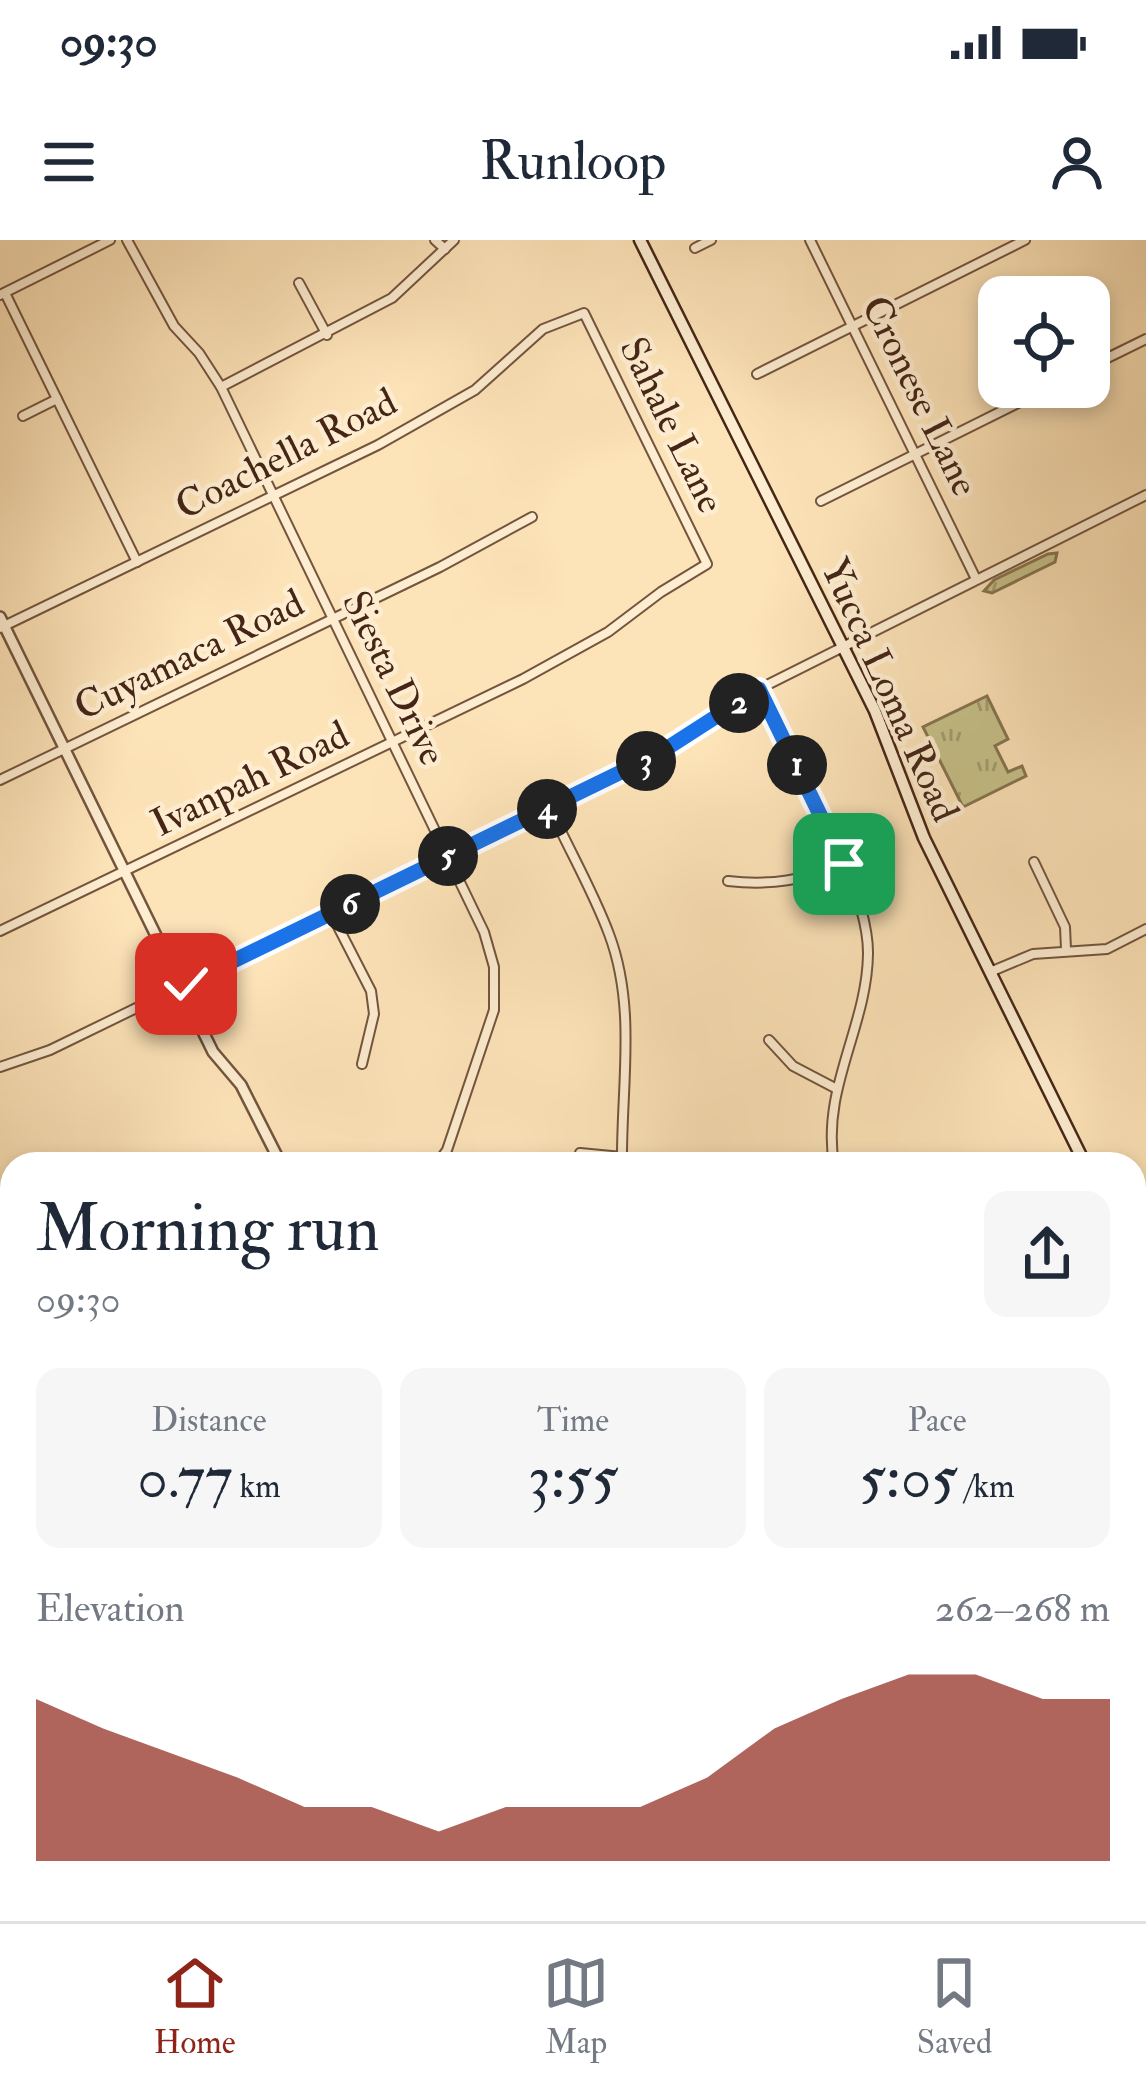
<!DOCTYPE html>
<meta charset="utf-8">
<style>
body{margin:0;font-family:"IM FELL Double Pica",serif;background:#f6f6f7;color:#1f2937;height:100vh;display:flex;flex-direction:column;font-size:45px;white-space:nowrap}
*{box-sizing:border-box;margin:0}
p{font-size:39px;color:#747a83}
.icon{flex:none;width:66px;height:66px;fill:none;stroke:currentColor;stroke-width:2;stroke-linecap:round;stroke-linejoin:round}
.map{position:relative;flex:1;overflow:hidden}
.panel{position:absolute;left:0px;top:912px;width:1146px;height:771px;display:flex;flex-direction:column;background:#fff;border-radius:36px 36px 0 0;box-shadow:0 6px 18px #0003}
.panel>*{flex:none}
.buttons{position:absolute;left:978px;top:36px;display:grid;gap:24px}
.buttons a{display:grid;place-items:center;width:132px;height:132px;border-radius:24px;background:#fff;box-shadow:0 6px 18px #0003;font-size:60px}
.pin{position:absolute;display:grid;place-items:center;width:102px;height:102px;color:#fff;margin:-51px;border-radius:24px;box-shadow:0 6px 18px #0006}
.km{position:absolute;width:60px;height:60px;margin:-30px;border-radius:50%;background:#222;color:#fff;font-size:33px;line-height:60px;text-align:center}
.round{display:grid;place-items:center;flex:none;width:126px;height:126px;border-radius:24px;background:#f6f6f7}
.overview{display:flex;align-items:center;justify-content:space-between;height:204px;padding:0 36px}
h1{font-size:66px;font-weight:600;line-height:90px}
.stats{display:grid;grid-template-columns:repeat(3,1fr);gap:18px;height:204px;padding:12px 36px}
.stats div{display:grid;align-content:center;border-radius:24px;background:#f6f6f7;text-align:center}
.stats b{font-size:60px;font-weight:600}
.stats small{font-size:33px;font-weight:400}
.stats p{font-size:33px}
.chart{height:336px;padding:24px 36px}
.chart p{display:flex;justify-content:space-between}
.chart svg{width:100%;height:216px;margin-top:12px;fill:#8f2418;opacity:.7}
.status{display:flex;justify-content:space-between;align-items:center;height:84px;padding:0 60px;background:#fff;direction:ltr}
.status svg{height:33px;fill:currentColor}
header{display:flex;justify-content:space-between;align-items:center;height:156px;padding:0 36px;background:#fff;font-size:54px;font-weight:600}
.tabs{display:flex;justify-content:space-around;align-items:center;height:168px;border-top:3px solid #e0e1e3;background:#fff;font-size:33px;color:#747a83}
.tabs a{display:grid;justify-items:center;gap:6px}
.tabs .on{color:#8f2418}
.map>svg:first-child{display:block}
.grass{fill:url(#grass-tufts);stroke:#867450;stroke-width:3}
.park{fill:url(#park-crowns);stroke:#867450;stroke-width:3}
.lines{fill:none;stroke-linecap:round;stroke-linejoin:round}
.river{stroke:#9fbeb0;stroke-width:14}
.minor-casing{stroke:#73553e;stroke-width:12}
.tertiary-casing{stroke:#73553e;stroke-width:14}
.secondary-casing{stroke:#452616;stroke-width:15}
.minor{stroke:#feedd1;stroke-width:8}
.tertiary{stroke:#feedd1;stroke-width:9}
.secondary{stroke:#feedd1;stroke-width:10}
.route-casing{stroke:#fff;stroke-width:24}
.route{stroke:#1a73e8;stroke-width:15}
.labels{text-anchor:middle;dominant-baseline:central;stroke-width:9;stroke-linejoin:round;paint-order:stroke}
.street-label{font-size:39px;fill:#452616;stroke:#feedd1}
</style>
<div class="status"><b>09:30</b><svg viewBox="0 0 49 12"><path d="M0 12V9h3v3zM5 12V6h3v6zM10 12V3h3v9zM15 12V0h3v12zM26 1h20v11H26zM47 4h2v5h-2z"/></svg></div>
<header><svg class="icon" aria-label="menu" viewBox="0 0 24 24"><path d="M4 6h16M4 12h16M4 18h16"/></svg>Runloop<svg class="icon" aria-label="person" viewBox="0 0 24 24"><circle cx="12" cy="8" r="4"/><path d="M4 21q1-7 8-7t8 7"/></svg></header>
<div class="map">
<svg width="1146" height="1681" viewBox="0 0 1146 1681">
<defs>
<pattern id="grass-tufts" width="24" height="20" patternUnits="userSpaceOnUse" patternTransform="scale(3)"><rect width="24" height="20" fill="#c7c189"/><path d="M3 7l-1-3M5 7V3M7 7l1-3M15 17l-1-3M17 17v-4M19 17l1-3" fill="none" stroke="#a39d6f"/></pattern>
<pattern id="park-crowns" width="20" height="18" patternUnits="userSpaceOnUse" patternTransform="scale(3)"><rect width="20" height="18" fill="#c7c189"/><path d="M2 6a3 3 0 1 1 6 0M12 15a3 3 0 1 1 6 0" fill="none" stroke="#a39d6f"/></pattern>
</defs>
<rect width="100%" height="100%" fill="#fde3b8"/>
<filter id="stains"><feTurbulence type="fractalNoise" baseFrequency=".00167" numOctaves="4"/><feColorMatrix values="0 0 0 0 .2 0 0 0 0 .09 0 0 0 0 .02 0 0 0 .5 -.17"/></filter>
<radialGradient id="worn" r=".72"><stop offset=".6" stop-color="#630" stop-opacity="0"/><stop offset="1" stop-color="#630" stop-opacity=".3"/></radialGradient>
<g class="grass">
<path d="M1057,313l-2,9 -63,31 -8,-2 10,-11 54,-26z"/>
<path d="M987,456l21,43 -13,7 13,26 14,-6 4,10 -63,31 -40,-80z"/>
<path d="M164,1671h473l18,10h-499z"/>
</g>
<g class="park">
<path d="M1134,1072l12,37v347l-12,36z"/>
<path d="M330,1671h735l-3,10h-738z"/>
</g>
<g class="lines">
<g class="river">
<path d="M1134,1055l12,-16"/>
<path d="M525,1681l18,-10"/>
</g>
<defs>
<g id="minor">
<path d="M127,0l47,86 25,27 22,34 263,545 10,35v43l-47,140 -10,14"/>
<path d="M435,0l10,9"/>
<path d="M810,0l166,339"/>
<path d="M695,8l16,-8"/>
<path d="M299,43l28,52"/>
<path d="M5,53l132,269"/>
<path d="M0,55l110,-55"/>
<path d="M1089,127l57,-28"/>
<path d="M757,134l268,-134"/>
<path d="M221,147l171,-89 62,-58"/>
<path d="M23,176l34,-17"/>
<path d="M821,261l229,-114"/>
<path d="M0,388l378,-183 97,-55 68,-61 41,-16 123,251 -46,28 -53,40 -85,47 -523,252"/>
<path d="M759,449c33,67 110,195 109,265 -1,73 -47,135 -34,210"/>
<path d="M0,540l440,-213 92,-50"/>
<path d="M550,568c19,42 43,83 59,126 28,74 12,153 13,230"/>
<path d="M1034,622l31,65 1,22"/>
<path d="M728,641c44,5 75,-1 116,-17"/>
<path d="M331,673l40,78 3,23 -12,50"/>
<path d="M990,732l43,-18 74,-5 39,-20"/>
<path d="M769,800l24,26 42,22"/>
<path d="M0,827l50,-17 608,-296 101,-65 387,-194"/>
<path d="M580,913l42,4"/>
<path d="M0,1155l12,-6"/>
<path d="M0,1497l12,5"/>
</g>
<g id="tertiary">
<path d="M0,377l213,435 28,33 40,79"/>
<path d="M0,1595l12,-17"/>
</g>
<g id="secondary">
<path d="M640,0l235,471 49,127 161,326"/>
<path d="M1134,1026l12,29"/>
<path d="M1134,1536l12,-32"/>
<path d="M1134,1570l12,-31"/>
<path d="M1078,1681l4,-10"/>
<path d="M1091,1681l4,-10"/>
</g>
</defs>
<use href="#minor" class="minor-casing"/>
<use href="#tertiary" class="tertiary-casing"/>
<use href="#secondary" class="secondary-casing"/>
<use href="#minor" class="minor"/>
<use href="#tertiary" class="tertiary"/>
<use href="#secondary" class="secondary"/>
</g>
<g class="lines">
<defs>
<path id="route" d="M186,744l472,-230 101,-65 85,175"/>
</defs>
<use href="#route" class="route-casing"/>
<use href="#route" class="route"/>
</g>
<g class="labels">
<g class="street-label">
<text transform="translate(920 156) rotate(64)">Cronese Lane</text>
<text transform="translate(672 185) rotate(64)">Sahale Lane</text>
<text transform="translate(286 214) rotate(-27)">Coachella Road</text>
<text transform="translate(189 415) rotate(-26)">Cuyamaca Road</text>
<text transform="translate(394 438) rotate(64)">Siesta Drive</text>
<text transform="translate(890 450) rotate(66)">Yucca Loma Road</text>
<text transform="translate(250 539) rotate(-26)">Ivanpah Road</text>
</g>
</g>
<rect width="100%" height="100%" filter="url(#stains)"/>
<rect width="100%" height="100%" fill="url(#worn)"/>
</svg>
<div class="buttons">
<a><svg class="icon" aria-label="locate" viewBox="0 0 24 24"><circle cx="12" cy="12" r="6"/><path d="M12 2v4M12 18v4M2 12h4M18 12h4"/></svg></a>
</div>
<div class="pin" style="left:844px;top:624px;background:#1e9e55"><svg class="icon" aria-label="arrive" viewBox="0 0 24 24"><path d="M6 21V4h12l-3 4 3 4H6"/></svg></div>
<div class="pin" style="left:186px;top:744px;background:#d93025"><svg class="icon" aria-label="check" viewBox="0 0 24 24"><path d="M5 12l5 5 9-10"/></svg></div>
<b class="km" style="left:797px;top:525px">1</b>
<b class="km" style="left:739px;top:463px">2</b>
<b class="km" style="left:646px;top:521px">3</b>
<b class="km" style="left:547px;top:569px">4</b>
<b class="km" style="left:448px;top:616px">5</b>
<b class="km" style="left:350px;top:664px">6</b>
<section class="panel">
<div class="overview"><div><h1>Morning run</h1><p>09:30</p></div><a class="round"><svg class="icon" aria-label="share" viewBox="0 0 24 24"><path d="M12 15V3M7 8l5-5 5 5M5 13v7h14v-7"/></svg></a></div>
<div class="stats">
<div><p>Distance</p><b>0.77<small> km</small></b></div>
<div><p>Time</p><b>3:55</b></div>
<div><p>Pace</p><b>5:05<small> /km</small></b></div>
</div>
<div class="chart"><p><span>Elevation</span>262–268 m</p>
<svg viewBox="0 0 160 44" preserveAspectRatio="none"><path d="M0 44V11L10 17L20 22L30 27L40 33L50 33L60 38L70 33L80 33L90 33L100 27L110 17L120 11L130 6L140 6L150 11L160 11V44z"/></svg>
</div>
</section>
</div>
<nav class="tabs">
<a class="on"><svg class="icon" aria-label="home" viewBox="0 0 24 24"><path d="M3 11l9-7 9 7M6 9v11h12V9"/></svg>Home</a>
<a><svg class="icon" aria-label="map" viewBox="0 0 24 24"><path d="M3 6l6-2 6 2 6-2v14l-6 2-6-2-6 2zM9 4v14M15 6v14"/></svg>Map</a>
<a><svg class="icon" aria-label="saved" viewBox="0 0 24 24"><path d="M7 4h10v16l-5-4-5 4z"/></svg>Saved</a>
</nav>
